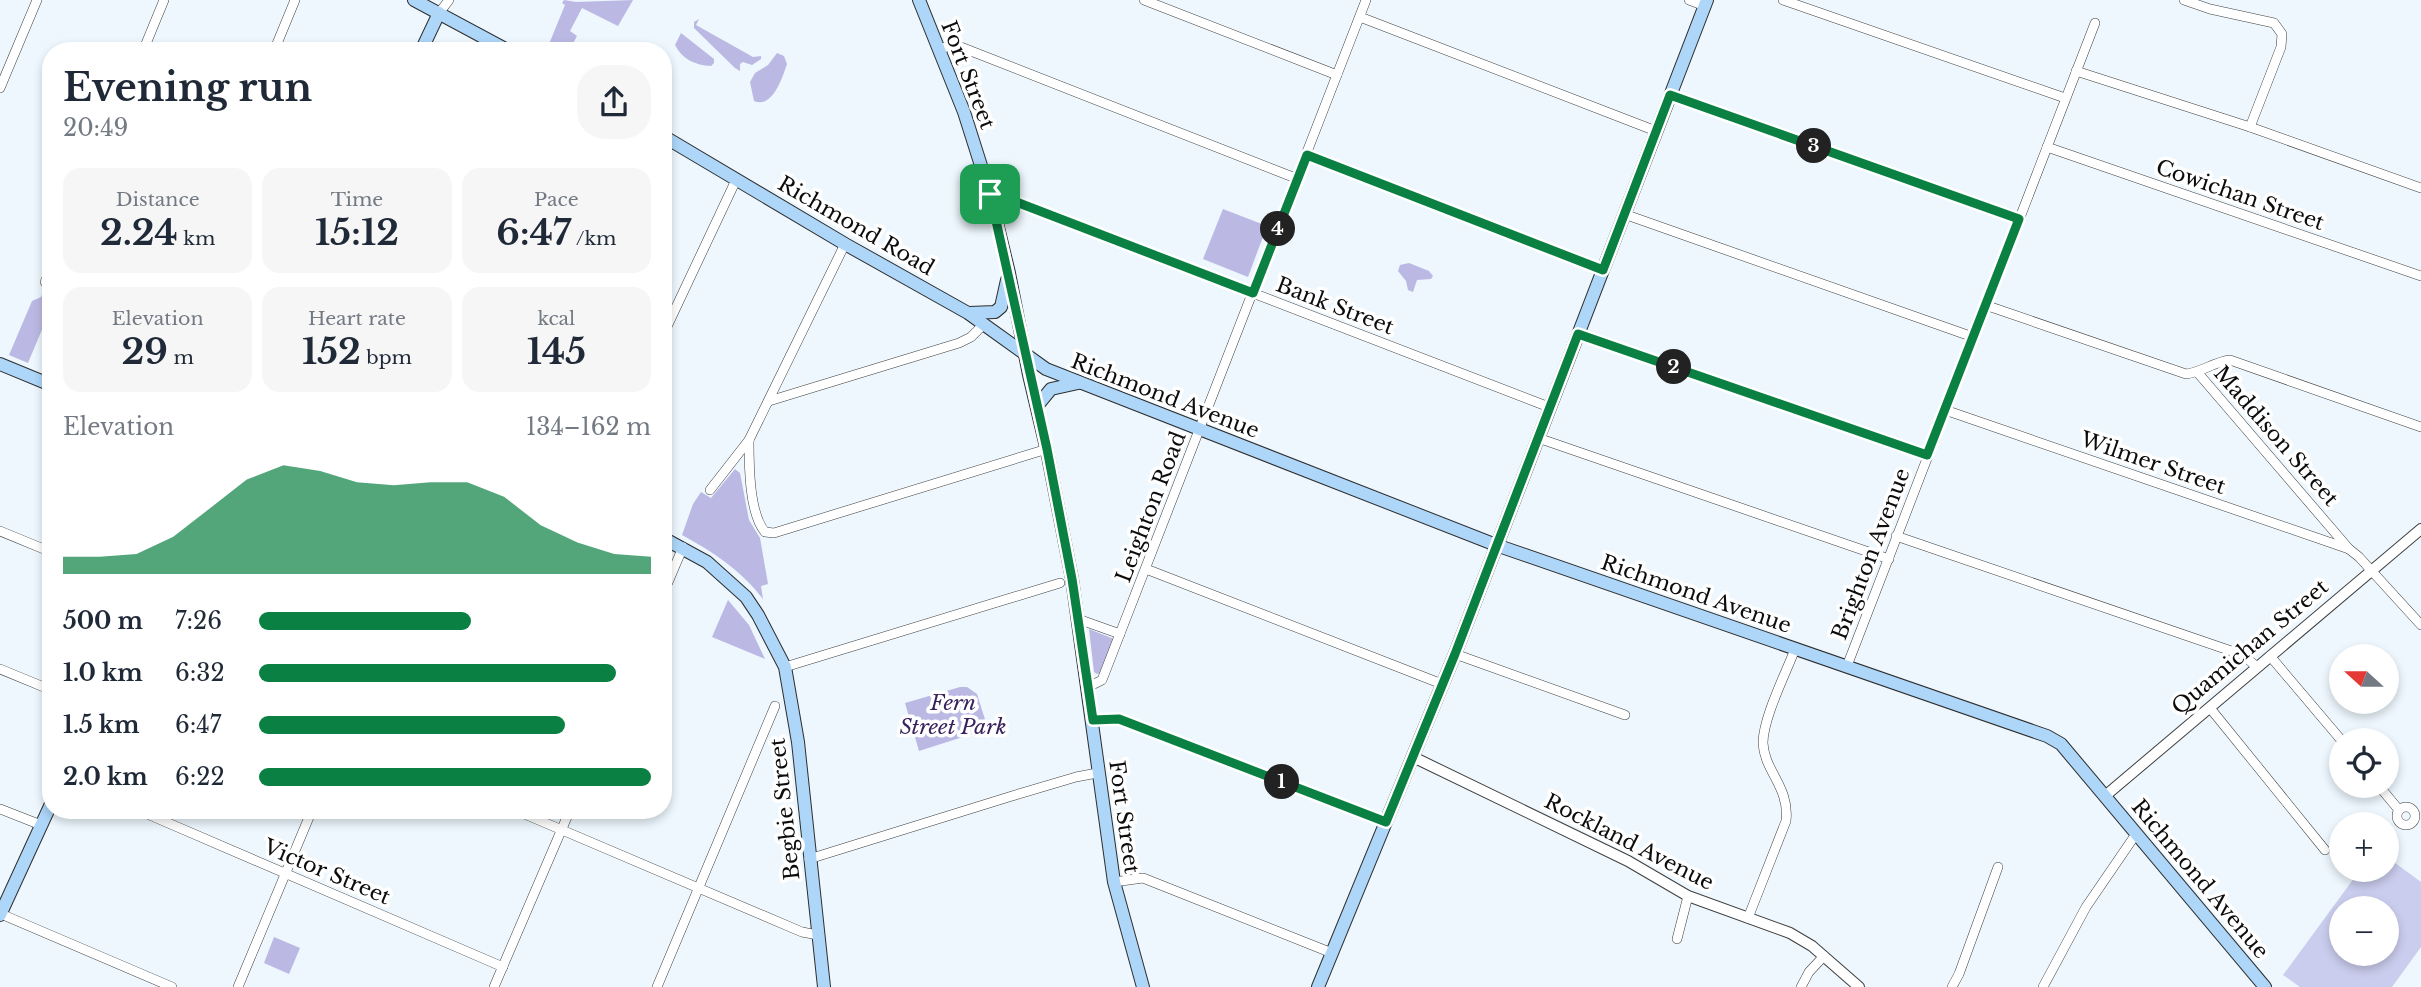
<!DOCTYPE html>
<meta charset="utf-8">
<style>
body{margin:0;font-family:"Libre Baskerville",serif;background:#f6f6f7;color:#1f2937;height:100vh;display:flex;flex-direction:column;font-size:26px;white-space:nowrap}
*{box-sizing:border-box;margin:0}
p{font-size:23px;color:#747a83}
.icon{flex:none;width:38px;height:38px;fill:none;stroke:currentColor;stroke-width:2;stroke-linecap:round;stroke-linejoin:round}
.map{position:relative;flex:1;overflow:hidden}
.details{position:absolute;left:42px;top:42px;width:630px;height:777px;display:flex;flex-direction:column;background:#fff;border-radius:28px;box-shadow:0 4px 10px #0003}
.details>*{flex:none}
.needle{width:46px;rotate:291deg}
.fabs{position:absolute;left:2329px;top:644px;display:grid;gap:14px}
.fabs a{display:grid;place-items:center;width:70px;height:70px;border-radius:50%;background:#fff;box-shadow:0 4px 10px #0003;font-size:35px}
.pin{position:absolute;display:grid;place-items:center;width:60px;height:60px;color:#fff;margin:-30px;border-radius:14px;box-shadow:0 4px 10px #0006}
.km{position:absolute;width:35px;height:35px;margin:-18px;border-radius:50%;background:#222;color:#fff;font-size:19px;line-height:35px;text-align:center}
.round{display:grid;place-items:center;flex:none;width:74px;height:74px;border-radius:28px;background:#f6f6f7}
.overview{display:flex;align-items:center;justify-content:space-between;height:119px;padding:0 21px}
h1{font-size:38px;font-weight:800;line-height:52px}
.figures{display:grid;grid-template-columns:repeat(3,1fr);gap:10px;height:119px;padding:7px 21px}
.figures div{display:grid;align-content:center;border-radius:18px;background:#f6f6f7;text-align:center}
.figures b{font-size:35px;font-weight:800}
.figures small{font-size:19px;font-weight:400}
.figures p{font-size:19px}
.chart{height:196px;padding:14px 21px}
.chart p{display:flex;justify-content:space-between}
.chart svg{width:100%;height:126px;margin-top:7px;fill:#0b8043;opacity:.7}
ul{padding:0 21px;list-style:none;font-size:23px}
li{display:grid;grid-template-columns:112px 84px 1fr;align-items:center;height:52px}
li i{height:18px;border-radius:9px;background:#0b8043}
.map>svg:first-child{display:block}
.green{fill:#bbb9e4}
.pitch{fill:#cacded;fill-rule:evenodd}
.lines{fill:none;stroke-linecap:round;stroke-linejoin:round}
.minor-casing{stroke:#3f3f3f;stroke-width:10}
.tertiary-casing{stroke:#3f3f3f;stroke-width:12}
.secondary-casing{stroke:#2e2e2e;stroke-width:14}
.minor{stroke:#fff;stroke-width:9}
.tertiary{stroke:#fff;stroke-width:10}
.secondary{stroke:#add6f8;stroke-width:12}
.route-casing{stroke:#fff;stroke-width:14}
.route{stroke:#0b8043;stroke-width:9}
.labels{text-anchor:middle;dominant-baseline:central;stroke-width:7;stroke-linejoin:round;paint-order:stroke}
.street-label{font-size:21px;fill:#0c0c0c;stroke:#fff}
.park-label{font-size:21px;font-style:italic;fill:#38225d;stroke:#fff}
</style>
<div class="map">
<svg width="2421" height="987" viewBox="0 0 2421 987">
<rect width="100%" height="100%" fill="#edf7fd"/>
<g class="green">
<path d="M564,0l12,2 57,-2 -15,26 -36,-18 -12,23 7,5 -8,15h-9l-11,-7 16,-39 -3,-2z"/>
<path d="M699,19l-3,6 57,32 8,-1v3l-9,6 -9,-3 -3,2v7l-5,-3 -41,-40v-6z"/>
<path d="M681,33l33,26v4l-3,3c-16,-1 -28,-6 -36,-21z"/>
<path d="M777,53l7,3 3,8c-5,15 -15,45 -33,37l-4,-19 5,-9 13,-8z"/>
<path d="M1223,209l44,17 -19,51 -45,-18z"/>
<path d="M1409,263l20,8 4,5 -2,3 -14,1 -4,12 -5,-2 -2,-9 -8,-10 2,-6z"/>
<path d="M45,287l6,3v18l-23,55 -19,-8 23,-54 9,-4z"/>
<path d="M735,469l5,4 9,47 11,18 8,46 -7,2 2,13c-22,-29 -50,-47 -81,-64l11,-31 8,-12 10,6z"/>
<path d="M728,600l21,25 16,34 -53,-22z"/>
<path d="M1089,629l25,10 -13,34 -4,1 -3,-2z"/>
<path d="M960,687h7l10,7 11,35 -69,22 -14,-48z"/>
<path d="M274,937l26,11 -11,26 -25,-11z"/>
</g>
<path class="pitch" d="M2387,857l34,25v65l-29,40h-92l-17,-12 77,-105h27zM2342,908h45v46h-45z"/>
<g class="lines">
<defs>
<g id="minor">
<path d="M1144,0l193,75"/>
<path d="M1689,0l16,6"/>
<path d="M1783,0l282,98"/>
<path d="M2184,0l26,9 64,14 8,11 -1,13 -31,80"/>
<path d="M439,13l10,-13"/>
<path d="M1360,17l296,114"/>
<path d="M939,50l14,-6 345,135"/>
<path d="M143,51l21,-51"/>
<path d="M274,51l21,-51"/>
<path d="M2076,71l174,56 171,61"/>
<path d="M0,88l37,-88"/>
<path d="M1670,95l349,124"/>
<path d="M2047,147l374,129"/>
<path d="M1307,155l296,114"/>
<path d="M990,194l16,4 543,209"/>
<path d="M1624,214l349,123"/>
<path d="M45,282l6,-13"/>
<path d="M1985,305l201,69c16,-2 28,-12 44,-14l191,67"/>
<path d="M1578,334l349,121"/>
<path d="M663,335l73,-155"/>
<path d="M2198,373l151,176 10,8 62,68"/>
<path d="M769,401l190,-58 12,-6 13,-13"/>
<path d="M1945,410l404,139"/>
<path d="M1538,438l351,121"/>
<path d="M749,440c0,25 0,73 16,92l9,1 273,-84"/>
<path d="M710,490l39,-50 96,-196"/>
<path d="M0,531l51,21"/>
<path d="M1896,536l347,119 14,12"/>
<path d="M1146,569l296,115"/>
<path d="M663,594l20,-47"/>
<path d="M1078,619l42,15"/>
<path d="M1455,654l170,61"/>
<path d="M2270,656l72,85"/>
<path d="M1847,666l248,-643"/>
<path d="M785,667l275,-84"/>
<path d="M0,669l51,21"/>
<path d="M1088,687l14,-7 264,-680"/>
<path d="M2210,708l115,142"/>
<path d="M1093,720l26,-1 267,103"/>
<path d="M2379,786l20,24"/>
<circle cx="2406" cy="816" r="9"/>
<path d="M0,809l41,16"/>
<path d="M138,810l365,157"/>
<path d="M515,810l287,122 16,3"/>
<path d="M809,859l203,-63 64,-19 21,-4"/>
<path d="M1114,882l29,-4 189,75"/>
<path d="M1,914l171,73"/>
<path d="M1748,918l38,-97c4,-34 -22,-50 -23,-78 0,-25 23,-70 32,-94"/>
<path d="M1677,939l11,-43"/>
<path d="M238,987l74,-177"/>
<path d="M494,987l76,-177"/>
<path d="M657,987l118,-281"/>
<path d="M1801,987l8,-15 15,-16"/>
<path d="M1952,987l7,-13 39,-107"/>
<path d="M2043,987l43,-80 50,-73"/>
</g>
<g id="tertiary">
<path d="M1413,757l215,104 60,35 102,37 22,13 47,41"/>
<path d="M2105,796l316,-267"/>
</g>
<g id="secondary">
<path d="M414,0l95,51"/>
<path d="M919,0l45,112 26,82 19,79 20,102 18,76 25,128 42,303 29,105"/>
<path d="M421,51l18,-38"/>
<path d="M663,136l182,108 123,69 78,56 450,176 551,191 14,8 204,243"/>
<path d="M969,313l26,-1 6,-5 6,-27"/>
<path d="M0,364l51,21"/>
<path d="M1037,406l14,-17 27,-6"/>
<path d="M663,538l44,24 39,35 12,18 27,52 13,75 26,245"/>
<path d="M0,915l51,-111"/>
<path d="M1318,987l137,-333 252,-654"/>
</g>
</defs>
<use href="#minor" class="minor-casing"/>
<use href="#tertiary" class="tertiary-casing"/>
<use href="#secondary" class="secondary-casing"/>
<use href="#minor" class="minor"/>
<use href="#tertiary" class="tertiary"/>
<use href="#secondary" class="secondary"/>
</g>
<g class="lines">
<defs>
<path id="route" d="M1670,95l349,124 -92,236 -349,-121 -123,320 -69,168 -267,-103 -26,1 -21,-141 -25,-130 -57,-255 16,4 247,95 54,-138 296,115z"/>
</defs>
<use href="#route" class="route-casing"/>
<use href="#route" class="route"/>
</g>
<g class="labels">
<g class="street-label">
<text transform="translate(968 75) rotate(69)">Fort Street</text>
<text transform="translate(2240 195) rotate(19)">Cowichan Street</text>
<text transform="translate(856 226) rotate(30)">Richmond Road</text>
<text transform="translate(1335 306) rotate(21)">Bank Street</text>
<text transform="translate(1165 396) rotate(21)">Richmond Avenue</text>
<text transform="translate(2276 436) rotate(49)">Maddison Street</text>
<text transform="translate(2153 463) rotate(19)">Wilmer Street</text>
<text transform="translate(1151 507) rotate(-69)">Leighton Road</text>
<text transform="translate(1871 554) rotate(-69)">Brighton Avenue</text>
<text transform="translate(1696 594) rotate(19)">Richmond Avenue</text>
<text transform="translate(2250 647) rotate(-40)">Quamichan Street</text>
<text transform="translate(785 809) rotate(-96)">Begbie Street</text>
<text transform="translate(1124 817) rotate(82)">Fort Street</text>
<text transform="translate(1629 842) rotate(27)">Rockland Avenue</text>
<text transform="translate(327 872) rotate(23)">Victor Street</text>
<text transform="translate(2200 879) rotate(50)">Richmond Avenue</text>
</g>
<g class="park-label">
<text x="953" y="703">Fern<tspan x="953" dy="24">Street Park</tspan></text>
</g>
</g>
</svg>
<div class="fabs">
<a><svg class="needle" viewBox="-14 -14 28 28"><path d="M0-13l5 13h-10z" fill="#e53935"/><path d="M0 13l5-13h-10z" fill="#747a83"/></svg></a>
<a><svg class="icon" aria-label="locate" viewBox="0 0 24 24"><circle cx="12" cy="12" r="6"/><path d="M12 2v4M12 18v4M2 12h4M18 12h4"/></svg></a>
<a>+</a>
<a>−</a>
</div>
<div class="pin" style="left:990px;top:194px;background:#1e9e55"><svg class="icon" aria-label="arrive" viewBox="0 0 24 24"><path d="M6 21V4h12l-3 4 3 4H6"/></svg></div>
<b class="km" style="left:1282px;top:782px">1</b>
<b class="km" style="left:1674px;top:367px">2</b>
<b class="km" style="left:1814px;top:146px">3</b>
<b class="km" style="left:1278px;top:229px">4</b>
<section class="details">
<div class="overview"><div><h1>Evening run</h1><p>20:49</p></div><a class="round"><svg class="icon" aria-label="share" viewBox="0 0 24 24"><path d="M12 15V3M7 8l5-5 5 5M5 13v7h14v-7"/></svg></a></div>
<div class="figures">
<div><p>Distance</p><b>2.24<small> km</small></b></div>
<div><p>Time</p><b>15:12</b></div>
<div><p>Pace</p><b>6:47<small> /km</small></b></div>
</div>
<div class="figures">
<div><p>Elevation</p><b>29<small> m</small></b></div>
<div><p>Heart rate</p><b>152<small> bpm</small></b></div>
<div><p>kcal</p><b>145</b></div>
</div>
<div class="chart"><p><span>Elevation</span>134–162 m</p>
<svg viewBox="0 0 160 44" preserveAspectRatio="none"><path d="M0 44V38L10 38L20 37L30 31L40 21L50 11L60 6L70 8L80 12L90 13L100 12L110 12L120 17L130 27L140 33L150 37L160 38V44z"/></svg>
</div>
<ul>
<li><b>500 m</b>7:26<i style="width:54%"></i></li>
<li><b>1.0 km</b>6:32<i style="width:91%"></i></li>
<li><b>1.5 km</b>6:47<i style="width:78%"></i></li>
<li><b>2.0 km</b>6:22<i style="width:100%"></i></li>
</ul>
</section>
</div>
